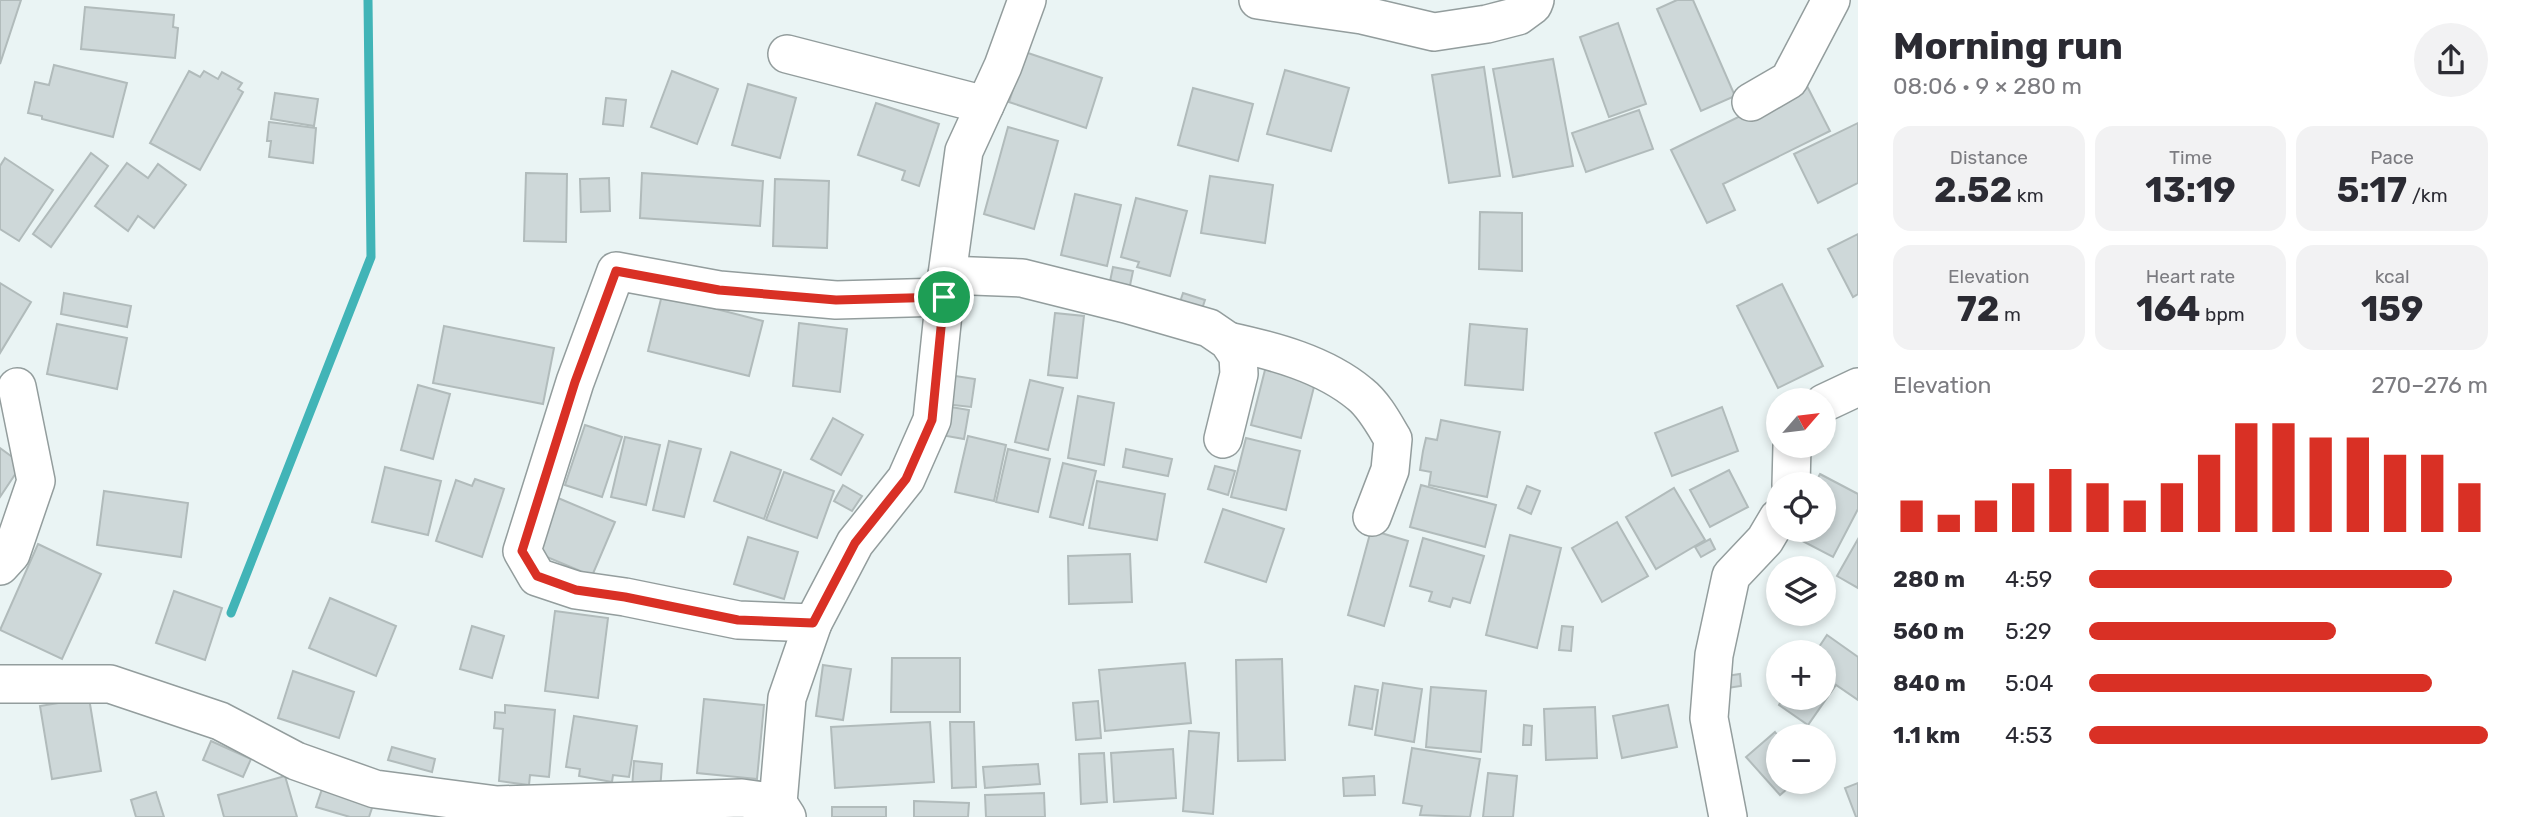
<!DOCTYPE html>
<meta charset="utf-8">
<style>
body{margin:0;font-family:Rubik,sans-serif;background:#f2f2f3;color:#2b2b33;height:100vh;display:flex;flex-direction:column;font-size:26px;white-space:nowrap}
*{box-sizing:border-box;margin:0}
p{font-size:23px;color:#7c7c81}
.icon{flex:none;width:38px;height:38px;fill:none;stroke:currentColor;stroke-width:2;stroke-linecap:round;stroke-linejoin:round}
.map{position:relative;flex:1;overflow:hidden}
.panel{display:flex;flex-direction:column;background:#fff;width:665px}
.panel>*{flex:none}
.needle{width:46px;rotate:62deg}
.tools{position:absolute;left:1766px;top:388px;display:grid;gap:14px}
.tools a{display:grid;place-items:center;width:70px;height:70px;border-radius:50%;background:#fff;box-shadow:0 4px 10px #0003;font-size:35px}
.pin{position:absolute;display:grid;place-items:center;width:60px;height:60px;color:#fff;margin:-30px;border:4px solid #fff;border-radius:50%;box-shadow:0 2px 7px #0007}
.round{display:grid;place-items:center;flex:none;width:74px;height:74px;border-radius:37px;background:#f2f2f3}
.head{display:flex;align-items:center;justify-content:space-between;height:119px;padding:0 35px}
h1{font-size:38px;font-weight:700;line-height:52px}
.metrics{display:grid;grid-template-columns:repeat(3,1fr);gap:10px;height:119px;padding:7px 35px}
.metrics div{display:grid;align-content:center;border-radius:18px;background:#f2f2f3;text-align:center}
.metrics b{font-size:35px;font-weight:700}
.metrics small{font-size:19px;font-weight:400}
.metrics p{font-size:19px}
.chart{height:196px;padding:14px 35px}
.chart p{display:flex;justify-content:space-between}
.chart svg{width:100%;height:126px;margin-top:7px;stroke:#d93025;stroke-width:6}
ul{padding:0 35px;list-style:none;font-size:23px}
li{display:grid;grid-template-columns:112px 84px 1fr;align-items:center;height:52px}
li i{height:18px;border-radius:9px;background:#d93025}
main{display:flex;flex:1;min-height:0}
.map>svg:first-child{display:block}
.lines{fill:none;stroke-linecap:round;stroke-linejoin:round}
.stream{stroke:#41b4b7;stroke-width:9}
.building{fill:#ced8d9;stroke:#b1bbbb;stroke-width:2}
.minor-casing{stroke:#939d9d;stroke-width:40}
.minor{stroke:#fff;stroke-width:37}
.route-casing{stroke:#fff;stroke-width:14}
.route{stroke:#d93025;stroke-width:9}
</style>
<main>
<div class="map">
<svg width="1858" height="817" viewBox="0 0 1858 817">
<rect width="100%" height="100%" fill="#eaf4f4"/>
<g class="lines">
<path class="stream" d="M231,613l140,-356 -3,-257"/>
</g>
<g class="building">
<path d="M0,0h21l-21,64z"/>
<path d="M1677,0h16l42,96 -34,15 -44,-102z"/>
<path d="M85,7l89,8 -1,12 5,1 -3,30 -94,-9z"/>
<path d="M1618,23l28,81 -37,13 -29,-80z"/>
<path d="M1025,52l77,26 -16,50 -77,-26z"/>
<path d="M1553,59l20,107 -60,11 -20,-108z"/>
<path d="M54,65l73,18 -14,54 -71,-18v-3l-14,-3 7,-31 14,3z"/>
<path d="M1484,67l16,109 -51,7 -17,-108z"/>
<path d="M1285,70l64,18 -18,63 -64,-17z"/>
<path d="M189,71l11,6 4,-6 14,8 4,-7 20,11 -4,6 5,3 -43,78 -50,-27z"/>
<path d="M672,71l46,18 -21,55 -46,-17z"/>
<path d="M748,84l48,14 -16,60 -48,-13z"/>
<path d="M1806,84l24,47 -107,53 12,26 -28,13 -36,-73z"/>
<path d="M1193,88l60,16 -15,57 -60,-16z"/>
<path d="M275,93l43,6 -4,27 -43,-7z"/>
<path d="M606,98l20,2 -3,26 -20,-2z"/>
<path d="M876,103l63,21 -20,62 -17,-6 3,-9 -47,-16z"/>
<path d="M1639,110l14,39 -67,23 -14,-39z"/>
<path d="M269,122l47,6 -3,35 -44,-6 2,-16h-4z"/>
<path d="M1858,123v60l-40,20 -24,-49z"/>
<path d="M1008,127l50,14 -24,88 -50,-15z"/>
<path d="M91,153l17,13 -57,81 -18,-13z"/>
<path d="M5,158l48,32 -34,51 -19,-12v-63z"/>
<path d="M127,163l21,15 10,-14 28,21 -32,43 -16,-12 -10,15 -33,-25z"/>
<path d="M526,173l41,1 -1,68 -42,-1z"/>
<path d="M642,173l121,8 -3,45 -120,-8z"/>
<path d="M1210,176l63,9 -8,58 -64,-10z"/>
<path d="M609,178l1,33 -29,1 -1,-33z"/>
<path d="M775,179l54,2 -2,67 -54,-2z"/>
<path d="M1075,194l46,11 -14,61 -46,-11z"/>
<path d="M1136,198l51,13 -17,65 -33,-9 2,-5 -18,-5z"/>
<path d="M1480,212l42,1v58l-43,-2z"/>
<path d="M1858,234v60l-5,3 -25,-48z"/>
<path d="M1113,267l20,4 -5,24 -20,-4z"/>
<path d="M0,283l31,19 -31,51z"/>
<path d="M1782,284l41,82 -45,22 -41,-82z"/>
<path d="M64,293l67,13 -4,21 -66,-13z"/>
<path d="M1183,293l22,7 -6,18 -22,-7z"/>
<path d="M662,295l101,26 -14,55 -101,-25z"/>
<path d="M1055,313l29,3 -7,62 -29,-3z"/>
<path d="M799,323l48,6 -7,63 -47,-6z"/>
<path d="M57,324l70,14 -10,51 -70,-15z"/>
<path d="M1470,324l57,5 -4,61 -58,-5z"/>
<path d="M444,326l110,22 -11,56 -110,-21z"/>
<path d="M1267,362l50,13 -16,63 -50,-13z"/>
<path d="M949,375l26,4 -4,28 -26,-3z"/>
<path d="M1030,380l33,8 -15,62 -33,-8z"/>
<path d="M418,385l32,9 -17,65 -32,-9z"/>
<path d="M1078,396l36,7 -10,62 -36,-7z"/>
<path d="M945,406l24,4 -5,29 -23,-4z"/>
<path d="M1722,407l16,44 -66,25 -17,-43z"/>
<path d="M833,418l30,17 -22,40 -30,-16z"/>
<path d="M1441,420l59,12 -13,65 -58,-12 2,-13 -11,-2 3,-19 3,-13 11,2z"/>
<path d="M585,425l37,12 -20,60 -37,-12z"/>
<path d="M968,436l38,9 -12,56 -39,-9z"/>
<path d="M625,437l35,8 -14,60 -35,-8z"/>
<path d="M1246,438l54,13 -14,59 -55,-13z"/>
<path d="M669,441l32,8 -17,68 -31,-7z"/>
<path d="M0,448l22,16 -22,33z"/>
<path d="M1008,449l42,10 -12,53 -42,-10z"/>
<path d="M1126,449l46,10 -4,17 -45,-9z"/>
<path d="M731,452l50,18 -17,49 -50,-18z"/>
<path d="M1063,463l33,8 -13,54 -33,-8z"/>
<path d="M1215,466l20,5 -7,24 -20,-6z"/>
<path d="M385,467l56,14 -13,54 -56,-13z"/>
<path d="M1729,470l19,37 -38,20 -20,-37z"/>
<path d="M784,472l50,19 -17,47 -51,-18z"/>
<path d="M1820,474l38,20v15l-25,48 -44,-23 2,-4h33v-45h-10z"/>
<path d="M475,479l29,10 -22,68 -46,-16 20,-61 16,6z"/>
<path d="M1097,481l68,13 -8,46 -68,-12z"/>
<path d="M843,485l19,11 -10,15 -18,-10z"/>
<path d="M1421,485l75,20 -11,42 -75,-20z"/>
<path d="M1527,486l13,5 -9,23 -13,-6z"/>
<path d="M1674,488l31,52 -49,29 -30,-52z"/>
<path d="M104,491l84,12 -7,54 -84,-12z"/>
<path d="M558,498l57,24 -23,54 -57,-24z"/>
<path d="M1223,509l61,20 -18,53 -61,-20z"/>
<path d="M1617,522l31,54 -46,26 -30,-54z"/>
<path d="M1371,530l37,11 -24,85 -36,-11z"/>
<path d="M1510,535l51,13 -24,100 -51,-13z"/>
<path d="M748,537l50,15 -14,47 -50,-15z"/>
<path d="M1423,538l61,18 -14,47 -17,-5 -3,9 -11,-3 -10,-3 3,-9 -22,-6z"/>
<path d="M1710,539l5,10 -14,8 -6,-10z"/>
<path d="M1858,539v49l-21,-12z"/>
<path d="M38,544l63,30 -39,85 -62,-29z"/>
<path d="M1130,554l2,48 -63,2 -1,-48z"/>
<path d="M174,591l48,17 -17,52 -49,-17z"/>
<path d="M330,598l66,28 -20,50 -67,-28z"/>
<path d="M555,611l53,7 -10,80 -53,-7z"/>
<path d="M472,626l32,10 -12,42 -32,-9z"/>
<path d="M1562,626l11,1 -2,24 -12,-1z"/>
<path d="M1827,635l31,22v43l-22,-15 -28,40 -29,-20 4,-7h41v-45h-9z"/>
<path d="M892,658h68v54h-69z"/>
<path d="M1282,659l3,101 -47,1 -2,-101z"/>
<path d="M1185,663l6,60 -86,8 -6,-61z"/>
<path d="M823,665l28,4 -8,51 -27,-4z"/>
<path d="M293,671l61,21 -15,46 -61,-20z"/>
<path d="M1740,674l1,12 -14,2 -1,-12z"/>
<path d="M1383,683l39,6 -8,53 -39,-7z"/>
<path d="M1355,686l23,4 -6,39 -23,-4z"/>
<path d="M1431,687l55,4 -5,61 -55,-5z"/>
<path d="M89,698l12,73 -49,8 -12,-73z"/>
<path d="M704,699l60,6 -7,74 -60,-6z"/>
<path d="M1098,701l3,37 -25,2 -3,-37z"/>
<path d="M505,705l50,5 -6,67 -19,-2 -1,10 -30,-4 4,-52 -9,-1 1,-9v-7l10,1z"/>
<path d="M1668,705l9,42 -55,11 -9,-42z"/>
<path d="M1595,707l2,51 -51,2 -2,-51z"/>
<path d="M574,716l63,10 -8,51 -16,-2 -1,7 -33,-6 1,-7 -14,-2z"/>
<path d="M930,722l4,60 -99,6 -4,-61z"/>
<path d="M950,722h24l2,65 -24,1z"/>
<path d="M1524,725l8,1 -1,19h-8z"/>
<path d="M1189,731l30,2 -6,81 -30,-3z"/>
<path d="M1775,732l4,5 -1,45h17l-15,13 -34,-38z"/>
<path d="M211,741l40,18 -8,18 -40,-17z"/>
<path d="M392,747l43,12 -3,13 -44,-12z"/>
<path d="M1412,748l68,11 -10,58 -50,-2 2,-9 -19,-3z"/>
<path d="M1173,749l3,49 -62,4 -3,-49z"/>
<path d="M1104,753l3,49 -26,2 -2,-50z"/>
<path d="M634,761l28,3 -2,27 -28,-3z"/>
<path d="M1038,764l2,20 -55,4 -2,-21z"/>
<path d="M1488,773l29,3 -4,41h-30z"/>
<path d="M285,776l12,41h-73l-6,-22z"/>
<path d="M1374,776l1,19 -31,1 -1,-18z"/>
<path d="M1858,783v34h-2l-11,-29z"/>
<path d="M323,786l51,16 -5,15h-19l-34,-10z"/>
<path d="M156,792l8,25h-28l-5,-17z"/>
<path d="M1044,793l1,24h-59l-1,-22z"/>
<path d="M914,801l55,2 -1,14h-54z"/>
<rect x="832" y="807" width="54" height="10"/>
</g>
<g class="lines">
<defs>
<g id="minor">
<path d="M1258,0l104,15 72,17 53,-8 31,-8 15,-11 2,-5"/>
<path d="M787,54l198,51"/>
<path d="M1751,102l38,-22 42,-80"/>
<path d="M947,275l75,3 104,26 83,24 19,13 10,15 1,18 -16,65"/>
<path d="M1228,341c46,10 96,23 132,53 14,11 24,30 33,45l-3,31 -18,47"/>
<path d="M1824,403l34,-16"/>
<path d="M1791,485l1,-39"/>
<path d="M0,566l11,-12 25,-73 -19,-94"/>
<path d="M813,623l-75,-3 -113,-23 -49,-7 -39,-13 -15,-26 53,-169 41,-111 103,19 117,10 108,-3"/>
<path d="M0,684h110l110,37 76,40 79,28 122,16 245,-7 36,5"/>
<path d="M787,817l-9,-14 9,-105 26,-75 42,-80 51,-64 26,-59 15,-145 17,-124 39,-85 24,-66"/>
<path d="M1728,817l-19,-99 5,-63 17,-79 34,-36 13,-22"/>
</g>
</defs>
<use href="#minor" class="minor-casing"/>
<use href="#minor" class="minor"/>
</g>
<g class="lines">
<defs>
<path id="route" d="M616,271l103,19 117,10 108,-3 -12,123 -26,59 -51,64 -42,80 -75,-3 -113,-23 -49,-7 -39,-14 -15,-25 53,-169z"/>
</defs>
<use href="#route" class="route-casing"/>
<use href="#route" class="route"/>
</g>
</svg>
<div class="tools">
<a><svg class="needle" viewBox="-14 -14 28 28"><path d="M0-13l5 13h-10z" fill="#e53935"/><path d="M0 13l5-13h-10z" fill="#7c7c81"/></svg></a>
<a><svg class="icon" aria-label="locate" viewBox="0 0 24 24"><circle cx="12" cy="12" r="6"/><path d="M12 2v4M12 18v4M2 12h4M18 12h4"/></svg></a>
<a><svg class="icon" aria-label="layers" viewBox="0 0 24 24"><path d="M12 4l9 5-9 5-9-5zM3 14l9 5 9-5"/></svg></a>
<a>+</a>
<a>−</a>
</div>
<div class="pin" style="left:944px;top:297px;background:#1e9e55"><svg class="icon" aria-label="arrive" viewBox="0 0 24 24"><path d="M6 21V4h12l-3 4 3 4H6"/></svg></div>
</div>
<section class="panel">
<div class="head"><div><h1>Morning run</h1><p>08:06 · 9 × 280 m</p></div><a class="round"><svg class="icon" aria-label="share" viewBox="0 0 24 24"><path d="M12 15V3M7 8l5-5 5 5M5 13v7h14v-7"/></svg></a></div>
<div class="metrics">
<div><p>Distance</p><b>2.52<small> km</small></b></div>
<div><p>Time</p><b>13:19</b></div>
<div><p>Pace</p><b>5:17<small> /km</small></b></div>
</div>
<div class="metrics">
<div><p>Elevation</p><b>72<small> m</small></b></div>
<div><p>Heart rate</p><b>164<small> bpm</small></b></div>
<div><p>kcal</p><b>159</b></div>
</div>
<div class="chart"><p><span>Elevation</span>270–276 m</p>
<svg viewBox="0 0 160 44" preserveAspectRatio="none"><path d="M5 44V33M15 44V38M25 44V33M35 44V27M45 44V22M55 44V27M65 44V33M75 44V27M85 44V17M95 44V6M105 44V6M115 44V11M125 44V11M135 44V17M145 44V17M155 44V27"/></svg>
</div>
<ul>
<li><b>280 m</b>4:59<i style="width:91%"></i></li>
<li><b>560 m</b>5:29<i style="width:62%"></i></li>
<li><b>840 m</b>5:04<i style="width:86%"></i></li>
<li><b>1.1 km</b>4:53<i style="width:100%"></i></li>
</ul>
</section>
</main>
